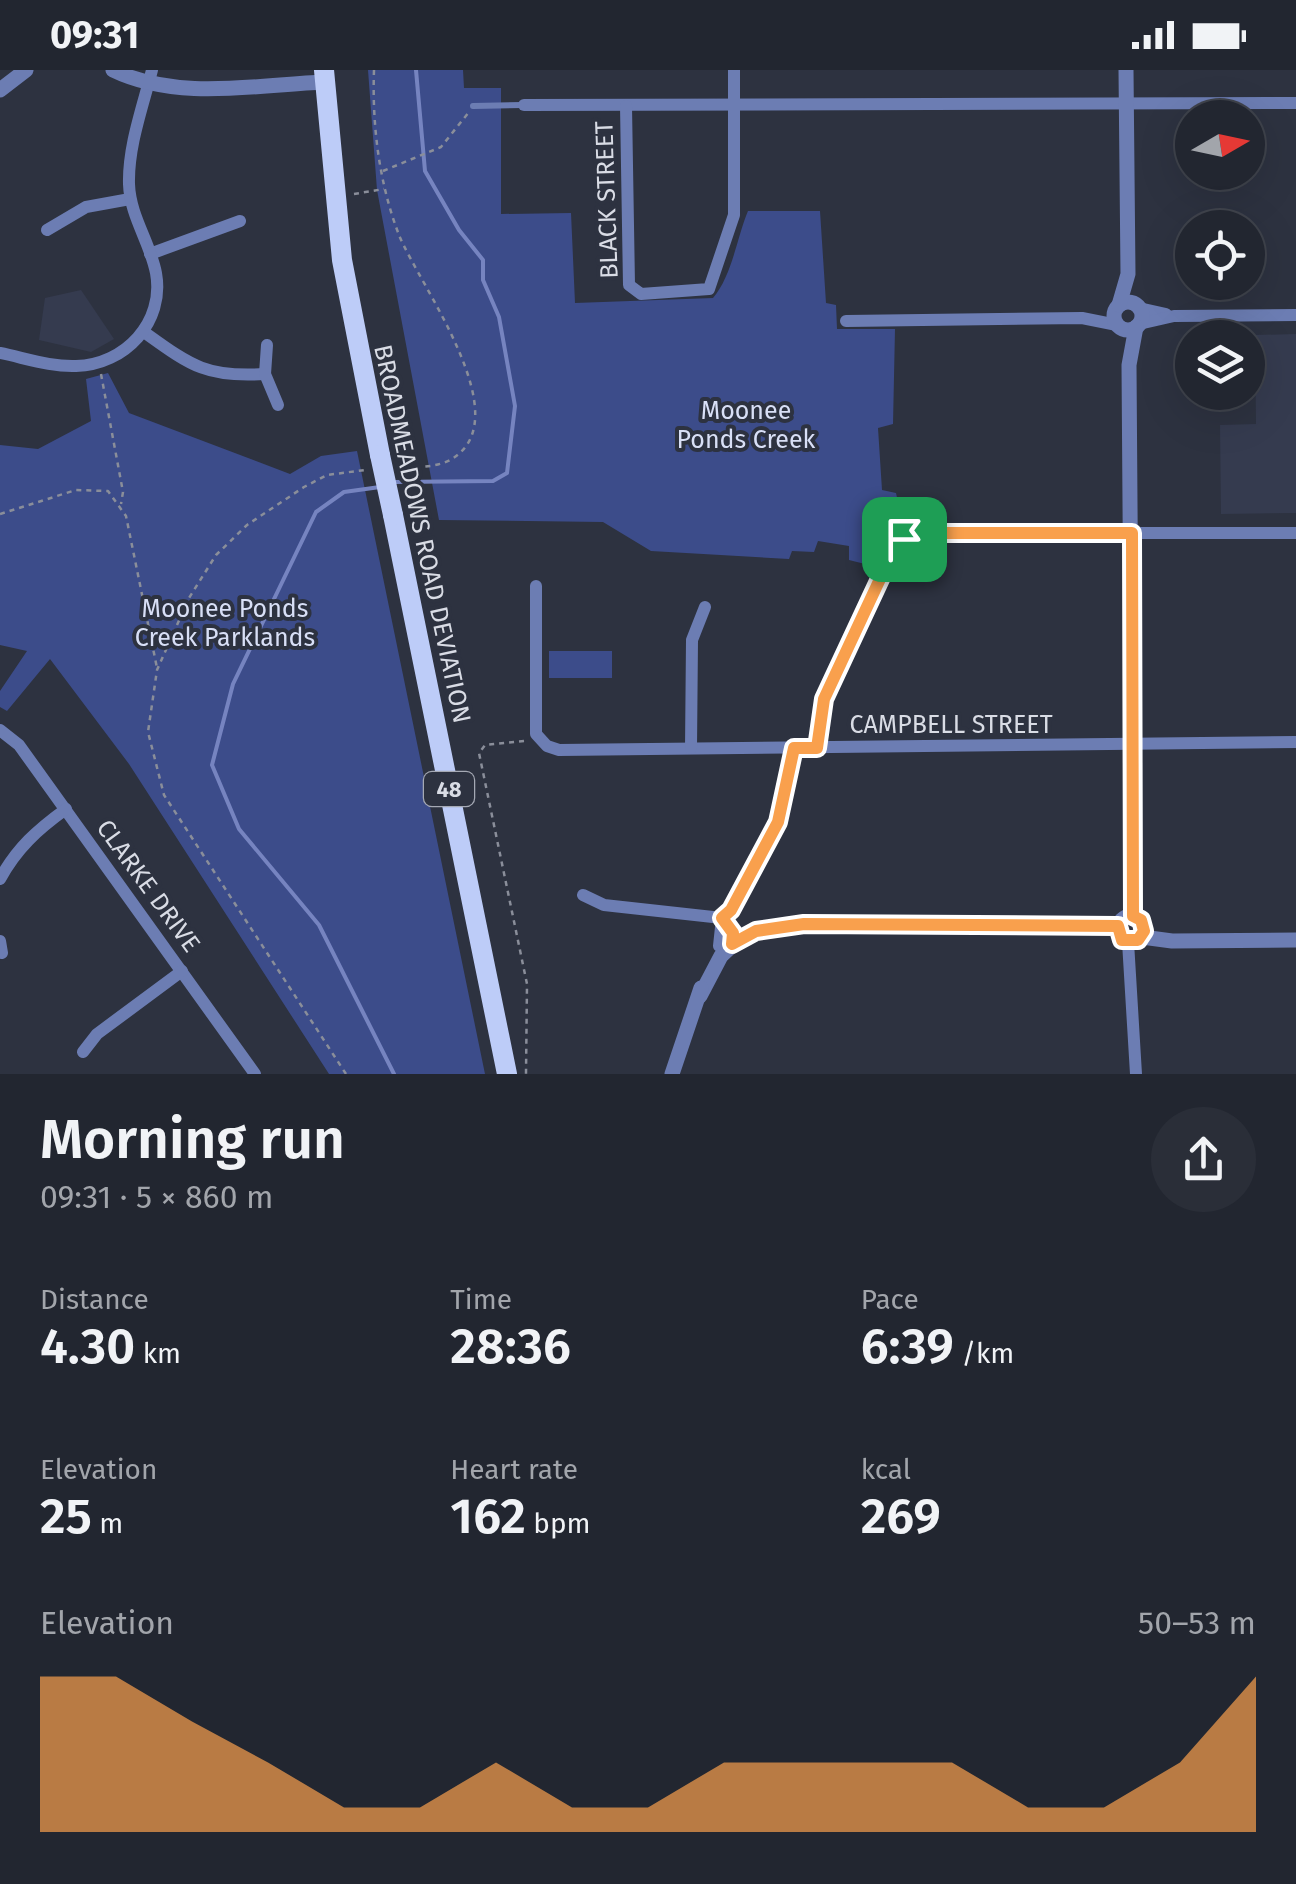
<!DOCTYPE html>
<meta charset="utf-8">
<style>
body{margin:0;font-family:"Fira Sans",sans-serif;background:#2a2e38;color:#f1f3f6;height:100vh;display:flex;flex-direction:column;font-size:38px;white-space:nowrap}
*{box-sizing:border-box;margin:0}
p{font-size:32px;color:#a2a5ab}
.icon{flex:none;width:55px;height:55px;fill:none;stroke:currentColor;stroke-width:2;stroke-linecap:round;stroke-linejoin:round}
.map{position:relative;height:1004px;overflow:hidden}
.details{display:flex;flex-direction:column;background:#222630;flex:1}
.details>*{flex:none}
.needle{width:65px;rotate:81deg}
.controls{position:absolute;left:1175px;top:30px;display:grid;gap:20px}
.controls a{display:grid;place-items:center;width:90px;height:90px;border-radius:50%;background:#222630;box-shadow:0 10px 40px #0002,0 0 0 2px #3f434c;font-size:50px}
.pin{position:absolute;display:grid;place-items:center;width:85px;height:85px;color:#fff;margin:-42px;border-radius:20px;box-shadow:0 5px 15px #0006}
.round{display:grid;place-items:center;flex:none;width:105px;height:105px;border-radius:52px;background:#2a2e38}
.summary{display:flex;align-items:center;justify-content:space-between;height:170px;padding:0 40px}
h1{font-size:55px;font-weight:600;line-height:75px}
.stats{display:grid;grid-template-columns:repeat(3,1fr);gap:15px;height:170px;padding:10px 40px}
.stats div{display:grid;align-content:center}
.stats b{font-size:50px;font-weight:600}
.stats small{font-size:28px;font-weight:400}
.stats p{font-size:28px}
.chart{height:280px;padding:20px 40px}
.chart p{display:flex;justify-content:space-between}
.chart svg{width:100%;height:180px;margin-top:10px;fill:#f9a04d;opacity:.7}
.status{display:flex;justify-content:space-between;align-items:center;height:70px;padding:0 50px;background:#222630;direction:ltr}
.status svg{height:28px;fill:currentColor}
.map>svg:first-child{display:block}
.built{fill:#353b4f}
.green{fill:#3c4c8a}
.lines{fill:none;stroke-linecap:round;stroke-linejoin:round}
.stream{stroke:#7684c0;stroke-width:4}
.path{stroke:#8a8e9a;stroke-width:2.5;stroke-dasharray:5 5;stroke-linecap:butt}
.service{stroke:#6c7db3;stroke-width:6}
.minor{stroke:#6c7db3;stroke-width:12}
.tertiary{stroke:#6c7db3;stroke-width:15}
.primary{stroke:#bdccf8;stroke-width:20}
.primary-bridge{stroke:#bdccf8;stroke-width:20}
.route-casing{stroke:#fff;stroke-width:20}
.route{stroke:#f9a04d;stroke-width:12}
.labels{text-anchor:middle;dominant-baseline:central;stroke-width:8;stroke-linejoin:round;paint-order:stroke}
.shield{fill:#2d3240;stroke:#a5a9b4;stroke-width:2.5}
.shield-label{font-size:22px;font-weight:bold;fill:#d9dce5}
.street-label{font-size:25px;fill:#d9dce5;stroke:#2d3240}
.park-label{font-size:25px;fill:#d8dff6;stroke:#2d3240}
</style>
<div class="status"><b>09:31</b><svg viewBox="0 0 49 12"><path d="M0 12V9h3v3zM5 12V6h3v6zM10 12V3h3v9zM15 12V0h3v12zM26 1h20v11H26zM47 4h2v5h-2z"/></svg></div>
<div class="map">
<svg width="1296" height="1004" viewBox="0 0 1296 1004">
<rect width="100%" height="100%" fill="#2d3240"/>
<g class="built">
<path d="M81,220l33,49 -23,13 -52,-12 6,-42z"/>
<path d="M1296,264v179l-75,1 -1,-89 36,-1 -1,-89z"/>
</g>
<g class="green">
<path d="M368,0h95l1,18h37v126l70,-1 4,90 138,-5c19,-22 24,-61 35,-87h72l6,92 10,2 1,24h58l-2,95 -15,4 4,62 14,3c8,33 -7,46 -23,73l-24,-6v-14l-31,-5 -4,11 -22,-1 -3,8 -138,-8 -48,-29 -164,-2 -62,-330z"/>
<path d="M108,303l21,40 161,61 31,-18 36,-5 128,623h-156l-200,-310 -79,-105 -43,52 -7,-4v-16l27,-40 -27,-6v-200l38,4 53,-28 -5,-42z"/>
<rect x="549" y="581" width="63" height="27"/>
</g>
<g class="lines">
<g class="stream">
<path d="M394,412l99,-1 14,-8 8,-67 -16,-89 -16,-37v-20l-24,-30 -34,-59 -9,-101"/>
<path d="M380,417l-36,5 -28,20 -83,172 -21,81 27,64 80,96 75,149"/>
</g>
<g class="path">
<path d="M374,0c-2,55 5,113 25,165 20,50 123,185 51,225 -15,8 -36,7 -52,8"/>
<path d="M383,101l58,-24 28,-35"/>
<path d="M354,124l30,-5"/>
<path d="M101,304l22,118 -2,12"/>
<path d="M0,444l76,-24 32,1 18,25 31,152"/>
<path d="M524,671l-39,4 -6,8 48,231 -1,90"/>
<path d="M346,1004l-182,-279 -16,-63 9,-62 32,-72 27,-43 31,-30 57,-38 23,-12 38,-5"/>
</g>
<path class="service" d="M473,36l50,-1"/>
<g class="minor">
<path d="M524,35l772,-2"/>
<path d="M626,36l3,179 12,9 68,-5 25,-74v-145"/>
<path d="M47,160l39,-23 44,-8"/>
<path d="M150,184l90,-33"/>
<path d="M1139,238l27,6"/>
<path d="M846,251l236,-3 35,7"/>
<path d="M1139,254l35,-8 122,-1"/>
<path d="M144,262c46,33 62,46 121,42"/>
<path d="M267,275l-2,29 13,31"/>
<path d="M0,283c25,5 51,14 76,13 49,-1 89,-44 80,-93 -6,-31 -26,-57 -27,-89 -1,-38 14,-78 23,-114"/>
<path d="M536,516v148l11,12 12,4 737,-8"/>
<path d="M0,660l19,15 236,329"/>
<path d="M691,678l1,-108 13,-33"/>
<path d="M817,678l1,-30 6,-19 69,-150 27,-16h376"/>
<path d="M0,809c17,-31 37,-49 66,-70"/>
<path d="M583,825l21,10 118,13"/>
<path d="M0,871l2,12"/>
<path d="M1128,872l8,132"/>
<path d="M719,876l3,-28 9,-8 47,-88 15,-74"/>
<path d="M83,982l14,-18 85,-63"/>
</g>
<g class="tertiary">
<path d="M113,0c64,31 143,15 211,12"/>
<path d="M0,20l26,-20"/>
<circle cx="1128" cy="246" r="14"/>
<path d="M1119,235l9,-31 -2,-204"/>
<path d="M1133,845l-4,-550 7,-38"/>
<circle cx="1131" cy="859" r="13"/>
<path d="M1142,867l30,4 124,-1"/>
<path d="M700,926l21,-40 17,-16 24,-10 42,-6 314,2"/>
<path d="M672,1004l29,-86"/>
</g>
<g class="primary">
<path d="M324,0l18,190 38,195"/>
<path d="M393,445l114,559"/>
</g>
<path class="primary-bridge" d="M380,385l13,60"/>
</g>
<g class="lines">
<defs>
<path id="route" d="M920,463h212l1,383 8,4 3,11 -6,9h-16l-4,-14 -314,-2 -48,7 -24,13 1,-11 -11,-15 9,-8 47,-88 16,-74h23l7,-49 70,-150z"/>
</defs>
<use href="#route" class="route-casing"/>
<use href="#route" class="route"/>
</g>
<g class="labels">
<rect class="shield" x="424" y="702" width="50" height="34" rx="8"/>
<g class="shield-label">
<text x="449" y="719">48</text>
</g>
<g class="street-label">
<text transform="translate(607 130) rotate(-92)">BLACK STREET</text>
<text transform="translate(422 464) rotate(78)">BROADMEADOWS ROAD DEVIATION</text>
<text x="951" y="655">CAMPBELL STREET</text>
<text transform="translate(148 816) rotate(54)">CLARKE DRIVE</text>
</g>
<g class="park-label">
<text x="746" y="341">Moonee<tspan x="746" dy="29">Ponds Creek</tspan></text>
<text x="225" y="539">Moonee Ponds<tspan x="225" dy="29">Creek Parklands</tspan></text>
</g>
</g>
</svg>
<div class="controls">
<a><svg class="needle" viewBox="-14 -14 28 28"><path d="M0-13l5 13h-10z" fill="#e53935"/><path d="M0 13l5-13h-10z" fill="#a2a5ab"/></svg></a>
<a><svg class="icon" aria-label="locate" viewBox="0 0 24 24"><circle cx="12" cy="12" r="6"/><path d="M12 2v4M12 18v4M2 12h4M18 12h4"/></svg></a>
<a><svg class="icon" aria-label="layers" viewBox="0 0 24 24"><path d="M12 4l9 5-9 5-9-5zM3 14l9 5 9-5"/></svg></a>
</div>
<div class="pin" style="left:904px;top:469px;background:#1e9e55"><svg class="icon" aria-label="arrive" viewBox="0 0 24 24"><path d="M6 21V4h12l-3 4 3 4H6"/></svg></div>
</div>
<section class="details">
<div class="summary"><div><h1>Morning run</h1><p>09:31 · 5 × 860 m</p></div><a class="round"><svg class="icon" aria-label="share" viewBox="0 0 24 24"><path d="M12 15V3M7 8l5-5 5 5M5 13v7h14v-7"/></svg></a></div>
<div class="stats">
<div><p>Distance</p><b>4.30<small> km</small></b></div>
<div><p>Time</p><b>28:36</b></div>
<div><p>Pace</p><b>6:39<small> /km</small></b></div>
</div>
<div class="stats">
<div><p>Elevation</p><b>25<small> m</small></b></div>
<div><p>Heart rate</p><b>162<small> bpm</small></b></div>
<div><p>kcal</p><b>269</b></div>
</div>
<div class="chart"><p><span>Elevation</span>50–53 m</p>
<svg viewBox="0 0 160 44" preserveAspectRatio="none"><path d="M0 44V6L10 6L20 17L30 27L40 38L50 38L60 27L70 38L80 38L90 27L100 27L110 27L120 27L130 38L140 38L150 27L160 6V44z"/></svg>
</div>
</section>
